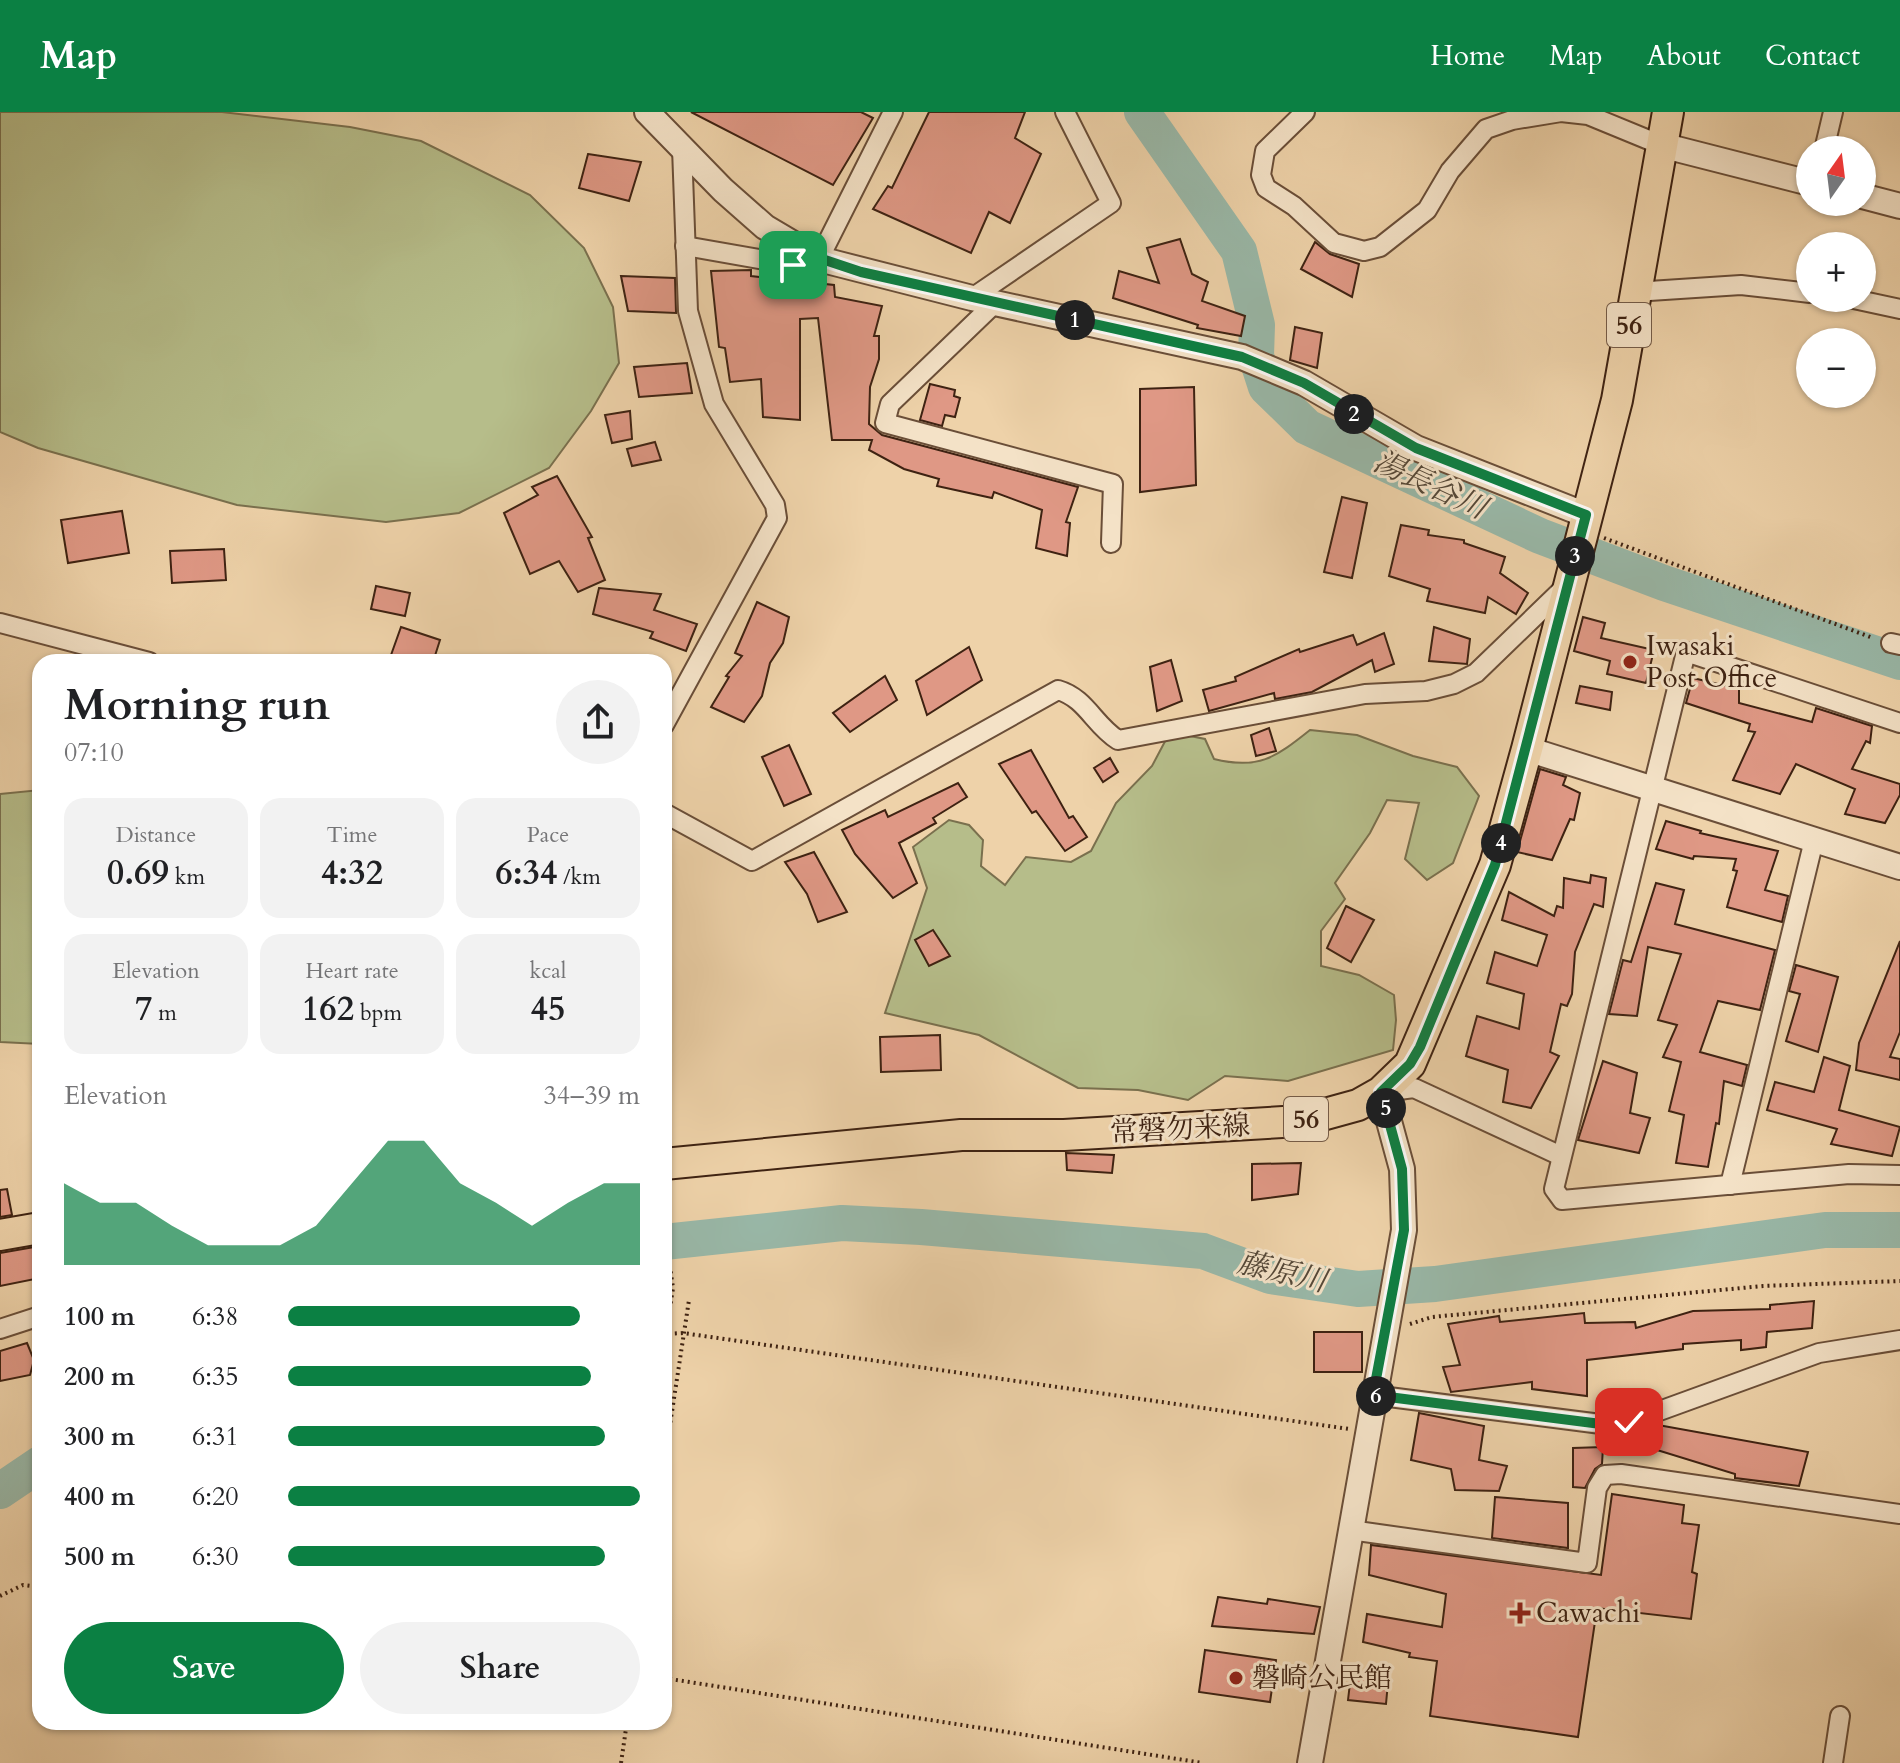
<!DOCTYPE html>
<meta charset="utf-8">
<style>
body{margin:0;font-family:Cardo,"Noto Serif JP",serif;background:#f2f2f2;color:#202124;height:100vh;display:flex;flex-direction:column;font-size:30px;white-space:nowrap}
*{box-sizing:border-box;margin:0}
p{font-size:26px;color:#757577}
.icon{flex:none;width:44px;height:44px;fill:none;stroke:currentColor;stroke-width:2;stroke-linecap:round;stroke-linejoin:round}
.map{position:relative;flex:1;overflow:hidden}
.side{position:absolute;left:32px;top:542px;width:640px;height:1076px;display:flex;flex-direction:column;background:#fff;border-radius:24px;box-shadow:0 2px 6px #0004}
.side>*{flex:none}
.needle{width:52px;rotate:14deg}
.controls{position:absolute;left:1796px;top:24px;display:grid;gap:16px}
.controls a{display:grid;place-items:center;width:80px;height:80px;border-radius:50%;background:#fff;box-shadow:0 2px 6px #0004;font-size:40px}
.pin{position:absolute;display:grid;place-items:center;width:68px;height:68px;color:#fff;margin:-34px;border-radius:16px;box-shadow:0 4px 12px #0006}
.km{position:absolute;width:40px;height:40px;margin:-20px;border-radius:50%;background:#222;color:#fff;font-size:22px;line-height:40px;text-align:center}
.round{display:grid;place-items:center;flex:none;width:84px;height:84px;border-radius:42px;background:#f2f2f2}
.head{display:flex;align-items:center;justify-content:space-between;height:136px;padding:0 32px}
h1{font-size:44px;font-weight:700;line-height:60px}
.metrics{display:grid;grid-template-columns:repeat(3,1fr);gap:12px;height:136px;padding:8px 32px}
.metrics div{display:grid;align-content:center;border-radius:20px;background:#f2f2f2;text-align:center}
.metrics b{font-size:34px;font-weight:700}
.metrics small{font-size:22px;font-weight:400}
.metrics p{font-size:22px}
.chart{height:224px;padding:16px 32px}
.chart p{display:flex;justify-content:space-between}
.chart svg{width:100%;height:144px;margin-top:8px;fill:#0b8043;opacity:.7}
.action{display:flex;gap:16px;margin-top:auto;padding:16px 32px}
.action a{flex:1;height:92px;border-radius:48px;background:#0b8043;color:#fff;font-size:32px;font-weight:700;line-height:92px;text-align:center}
.action a+a{background:#f2f2f2;color:#202124}
ul{padding:0 32px;list-style:none;font-size:26px}
li{display:grid;grid-template-columns:128px 96px 1fr;align-items:center;height:60px}
li i{height:20px;border-radius:10px;background:#0b8043}
header{display:flex;align-items:center;gap:48px;box-sizing:border-box;height:112px;padding:0 40px;background:#0b8043;color:#fff}
header strong{font-size:38px}
nav{display:flex;gap:44px;margin-inline-start:auto;font-size:28px}
.map>svg:first-child{display:block}
.green{fill:#b6bd8a;stroke:#7a704e;stroke-width:2}
.lines{fill:none;stroke-linecap:round;stroke-linejoin:round}
.river{stroke:#99b8a8;stroke-width:36}
.building{fill:#df9885;stroke:#3e2212;stroke-width:2}
.minor-casing{stroke:#6a4e38;stroke-width:22}
.tertiary-casing{stroke:#6a4e38;stroke-width:28}
.primary-casing{stroke:#3e2212;stroke-width:34}
.path{stroke:#3e2212;stroke-width:4;stroke-dasharray:2 4;stroke-linecap:butt}
.minor{stroke:#f4e2c7;stroke-width:18}
.tertiary{stroke:#f4e2c7;stroke-width:24}
.primary{stroke:#eed2a9;stroke-width:30}
.route-casing{stroke:#fff;stroke-width:16}
.route{stroke:#0b8043;stroke-width:10}
.poi-dot{fill:#8f2418;stroke:#f4e2c7;stroke-width:3}
.labels{text-anchor:middle;dominant-baseline:central;stroke-width:6;stroke-linejoin:round;paint-order:stroke}
.shield{fill:#f4e2c7;stroke:#755c48;stroke-width:2}
.shield-label{font-size:26px;font-weight:bold;fill:#3e2212}
.poi-label{font-size:28px;fill:#3e2212;stroke:#f4e2c7;text-anchor:start}
.street-label{font-size:28px;fill:#3e2212;stroke:#f4e2c7}
.water-label{font-size:30px;font-style:italic;fill:#554838;stroke:#f4e2c7}
</style>
<header>
<strong>Map</strong>
<nav><a>Home</a><a>Map</a><a>About</a><a>Contact</a></nav>
</header>
<div class="map">
<svg width="1900" height="1651" viewBox="0 0 1900 1651">
<rect width="100%" height="100%" fill="#eed2a9"/>
<filter id="stains"><feTurbulence type="fractalNoise" baseFrequency=".0025" numOctaves="4"/><feColorMatrix values="0 0 0 0 .2 0 0 0 0 .09 0 0 0 0 .02 0 0 0 .5 -.17"/></filter>
<radialGradient id="worn" r=".72"><stop offset=".6" stop-color="#630" stop-opacity="0"/><stop offset="1" stop-color="#630" stop-opacity=".3"/></radialGradient>
<g class="green">
<path d="M0,0h222l128,15 71,14 109,54 54,53 29,59 6,56 -28,48 -42,57 -90,45 -73,9 -149,-17 -199,-57 -38,-16z"/>
<path d="M1310,618l47,5 56,21 44,11 22,29 -26,67 -26,17 -22,-21 14,-56 -32,-3 -17,33 -35,50 10,16 -24,32v35l38,9 35,20 2,25 -3,30 -105,31 -63,-5 -37,24 -50,-10 -60,-2 -99,-53 -94,-22 42,-125 -14,-41 36,-27 20,5 14,15 -2,26 24,19 21,-28 45,5 20,-11 25,-48 36,-37 18,-34 35,7 9,20c44,11 61,-1 96,-29z"/>
<path d="M40,678v254l-40,-2v-248z"/>
</g>
<g class="lines">
<g class="river">
<path d="M1142,0l97,139 18,74 -1,31 10,31 41,40 233,109 124,47 236,79"/>
<path d="M664,1130l178,-19 79,4 282,24 67,25 88,13 77,-5 390,-54h75"/>
<path d="M0,1379l40,-27"/>
</g>
</g>
<g class="building">
<path d="M691,0h170l12,6 -40,67z"/>
<path d="M929,0h96l-10,26 26,16 -31,69 -21,-11 -18,41 -98,-44 15,-23 4,2z"/>
<path d="M588,42l53,8 -12,39 -50,-13z"/>
<path d="M1180,127l12,35 16,8 -6,19 43,15 -4,20 -44,-8 1,-3 -85,-27 6,-27 40,12 -12,-35z"/>
<path d="M1315,130l15,12 29,10 -7,33 -51,-28z"/>
<path d="M751,158v6l83,9 1,12 47,9 -8,30h5v23l-9,28 -1,37 13,11 196,52 -12,35 4,1 -3,33 -31,-8 6,-38 -48,-18 -2,6 -55,-12 2,-7 -35,-10 -35,-19 3,-10h-40l-14,-122 -18,1v101l-37,-3 -2,-38 -31,3 -5,-34 -6,-1 -8,-76z"/>
<path d="M621,164l54,2 1,35 -48,-2z"/>
<path d="M1295,215l27,6 -5,35 -27,-8z"/>
<path d="M687,251l5,30 -53,4 -5,-30z"/>
<path d="M930,272l25,6 -1,6 6,2 -5,19 -10,-2 -3,11 -22,-6z"/>
<path d="M1194,275l2,98 -56,7v-103z"/>
<path d="M630,299l2,28 -20,4 -7,-28z"/>
<path d="M655,330l6,18 -29,6 -5,-17z"/>
<path d="M557,364l35,61 -4,1 17,42 -27,12 -19,-31 -29,13 -26,-61 34,-18 -6,-8z"/>
<path d="M1342,385l25,6 -15,75 -28,-6z"/>
<path d="M122,399l7,42 -61,10 -7,-43z"/>
<path d="M1401,413l28,5 -1,5 36,5v3l41,14 -5,16 28,20 -12,21 -28,-17 -3,16 -58,-12 3,-12 -41,-13z"/>
<path d="M224,437l2,31 -54,3 -2,-32z"/>
<path d="M376,474l34,7 -5,23 -34,-7z"/>
<path d="M599,476l62,6 -7,16 43,14 -11,27 -36,-13 3,-6 -60,-18z"/>
<path d="M757,490l32,15 -6,26 -13,20 -8,33 -18,26 -33,-15 18,-30 -3,-1 16,-20 -7,-3z"/>
<path d="M1583,505l22,6 -4,15 53,12 -8,33 -39,-9 3,-13 -36,-10z"/>
<path d="M401,515l39,13 -7,22h-21l-21,-7z"/>
<path d="M1434,515l36,12 -3,25 -38,-3z"/>
<path d="M1384,521l10,31 -19,8 -3,-12 -60,32 -37,7 -1,-6 -65,18 -6,-21 33,-9 -1,-4 64,-28 1,3 53,-17 4,10z"/>
<path d="M969,535l13,33 -55,35 -11,-34z"/>
<path d="M1171,548l11,41 -25,10 -7,-44z"/>
<path d="M885,564l12,24 -47,32 -17,-19z"/>
<path d="M1693,566l46,11v14l73,19 4,-14 56,18 -2,17 -4,-2 -14,28 48,15v11l-15,28 -40,-9 10,-25 -59,-25 -16,30 -47,-14 22,-48 -7,-1 2,-7 -64,-21z"/>
<path d="M1580,574l32,6 -2,18 -34,-7z"/>
<path d="M1269,616l7,23 -20,5 -5,-21z"/>
<path d="M789,633l22,49 -27,12 -22,-49z"/>
<path d="M1031,638l38,68 4,-2 14,21 -22,14 -29,-40 -4,2 -33,-49z"/>
<path d="M1110,646l8,14 -15,10 -9,-14z"/>
<path d="M1540,657l26,8 -3,8 17,8 -6,27 -4,-1 -18,41 -35,-8z"/>
<path d="M958,671l9,14 -34,21 3,5 -37,20 18,40 -24,15 -38,-44 -13,-24 43,-20 3,7z"/>
<path d="M1666,709l35,10 -1,2 78,18 -13,39 23,6 -6,26 -55,-15 10,-36 -4,-1 3,-11 -42,-3 -1,3 -37,-10z"/>
<path d="M814,740l33,60 -29,10 -11,-28 -22,-32z"/>
<path d="M1591,763l15,3 -3,29 -9,-3 -19,48 -3,42 -5,12 -6,-2 -11,48 9,4 -28,52 -28,-6 5,-32 -42,-14 11,-40 42,13 5,-35 -37,-11 8,-31 42,14 10,-31 -45,-15 7,-28 45,24 3,-10 6,2 1,-30 26,5z"/>
<path d="M1656,771l28,7 -9,34 100,26 -15,60 -42,-9 -18,51 47,13 -5,21 -18,-5 -5,43 -3,-1 -8,44 -32,-4 8,-48 -15,-4 12,-49 -18,-5 14,-32 -19,-5 23,-66 -33,-7 -11,69 -28,-2 14,-54 8,2z"/>
<path d="M1346,794l28,14 -23,42 -24,-14z"/>
<path d="M933,818l17,26 -21,10 -14,-26z"/>
<path d="M1900,829v91l-10,25 10,2v21l-44,-10 3,-27z"/>
<path d="M1796,853l42,12 -20,75 -32,-11 14,-47 -11,-3z"/>
<path d="M940,923l1,35 -60,2 -1,-35z"/>
<path d="M1824,945l26,9 -11,44 61,17 -8,29 -61,-12 6,-15 -70,-19 8,-28 39,10z"/>
<path d="M1603,949l34,12 -7,40 20,5 -11,35 -61,-13z"/>
<path d="M1066,1041l48,2 -2,18 -45,-3z"/>
<path d="M1301,1051l-3,31 -46,6v-36z"/>
<path d="M7,1077l5,26 -12,2v-27z"/>
<path d="M40,1134v32l-40,8v-33z"/>
<path d="M1814,1189l-2,27 -45,4 -1,15 -25,3v-10l-58,4v5l-96,11v36l-55,-7v-7l-81,10 -8,-25 17,-2 -12,-41 51,-8 1,6 84,-9 1,10 50,-1 1,6 57,-17 77,-2v-4z"/>
<rect x="1314" y="1220" width="48" height="40"/>
<path d="M27,1231l7,17 -4,15 -30,6v-30z"/>
<path d="M1419,1301l65,13 -5,34 28,6 -8,25 -44,-1 -4,-21 -40,-9z"/>
<path d="M1658,1313l150,27 -9,34 -64,-8v-4l-78,-24z"/>
<path d="M1603,1335l-1,17 -7,5 -10,19 -12,-1v-39z"/>
<path d="M1612,1382l72,11 -2,18 17,2 -7,47 5,2 -6,45 -94,-11 -19,129 -148,-21 7,-55 -28,-4 1,-4 -47,-11 4,-28 75,13 4,-33 -77,-19 2,-30 230,30z"/>
<path d="M1495,1385l73,6v45l-76,-10z"/>
<path d="M1218,1485l49,7 1,-5 52,8 -6,27 -102,-8z"/>
<path d="M1205,1538l71,10 -6,42 -71,-10z"/>
<path d="M1351,1563l37,7 -2,22 -38,-4z"/>
</g>
<g class="lines">
<defs>
<g id="minor">
<path d="M1305,0l-40,39 -4,24 5,13 28,18 40,37 30,8 16,-4 47,-37 23,-39 36,-42 26,-9 49,-8 27,3 73,30"/>
<path d="M1824,38l9,-38"/>
<path d="M685,134l108,19 11,-12"/>
<path d="M819,147l74,-147"/>
<path d="M1634,180l107,-7 69,8"/>
<path d="M972,186l139,-95 -46,-91"/>
<path d="M1849,186l51,11"/>
<path d="M995,191l-105,101 -5,19 228,61 -2,59"/>
<path d="M0,511l149,39"/>
<path d="M1891,531l9,2"/>
<path d="M1900,611l-214,-71 -132,537 8,11 287,-26 51,1"/>
<path d="M664,613l113,-207 -2,-13 -61,-101 -26,-93 -6,-163"/>
<path d="M664,701l88,48 306,-171c28,8 36,35 60,50l247,-46 61,-3 28,-7 22,-11 89,-86"/>
<path d="M1383,980l31,-4 147,68"/>
<path d="M1730,1073l84,-345"/>
<path d="M0,1217l40,-13"/>
<path d="M1373,1283l228,29 28,-2 190,-69 81,-13"/>
<path d="M1350,1418l237,33 10,-75 8,-13 16,-1 279,40"/>
<path d="M1833,1651l7,-47"/>
</g>
<g id="tertiary">
<path d="M647,0l76,78 42,37 54,32 153,39 270,59 62,26 112,65 170,67"/>
<path d="M1661,33l149,38"/>
<path d="M1862,84l38,10"/>
<path d="M1527,637l373,118"/>
<path d="M1310,1651l94,-533 -2,-61 -21,-77"/>
</g>
<g id="primary">
<path d="M664,1052l297,-29h103l236,-14 58,-16 23,-13 29,-28 85,-199 32,-116 90,-349 51,-288"/>
<path d="M0,1123l40,-7"/>
</g>
</defs>
<use href="#minor" class="minor-casing"/>
<use href="#tertiary" class="tertiary-casing"/>
<use href="#primary" class="primary-casing"/>
<g class="path">
<path d="M1604,426l269,100"/>
<path d="M664,1112l9,64 -7,46 17,-1 666,96"/>
<path d="M1410,1212l22,-7 331,-31 137,-5"/>
<path d="M664,1352l25,-164"/>
<path d="M0,1484l23,-11 17,2"/>
<path d="M664,1566l539,85"/>
<path d="M621,1651l6,-41"/>
</g>
<use href="#minor" class="minor"/>
<use href="#tertiary" class="tertiary"/>
<use href="#primary" class="primary"/>
</g>
<g class="lines">
<defs>
<path id="route" d="M793,153l11,-12 57,19 381,85 62,26 112,65 170,67 -91,350 -75,182 -10,17 -29,28 21,77 2,61 -31,165 228,29 28,-2"/>
</defs>
<use href="#route" class="route-casing"/>
<use href="#route" class="route"/>
</g>
<g class="poi-dot">
<circle cx="1630" cy="550" r="8"/>
<path d="M1516 1489h8v8h8v8h-8v8h-8v-8h-8v-8h8z"/>
<circle cx="1236" cy="1566" r="8"/>
</g>
<g class="labels">
<g class="shield">
<rect x="1607" y="191" width="44" height="44" rx="6"/>
<rect x="1284" y="985" width="44" height="44" rx="6"/>
</g>
<g class="shield-label">
<text x="1629" y="213">56</text>
<text x="1306" y="1007">56</text>
</g>
<g class="poi-label">
<text x="1646" y="534">Iwasaki<tspan x="1646" dy="32">Post Office</tspan></text>
<text x="1536" y="1501">Cawachi</text>
<text x="1252" y="1566">磐崎公民館</text>
</g>
<g class="street-label">
<text transform="translate(1180 1017) rotate(-3)">常磐勿来線</text>
</g>
<g class="water-label">
<text transform="translate(1430 373) rotate(25)">湯長谷川</text>
<text transform="translate(1282 1160) rotate(13)">藤原川</text>
</g>
</g>
<rect width="100%" height="100%" filter="url(#stains)"/>
<rect width="100%" height="100%" fill="url(#worn)"/>
</svg>
<div class="controls">
<a><svg class="needle" viewBox="-14 -14 28 28"><path d="M0-13l5 13h-10z" fill="#e53935"/><path d="M0 13l5-13h-10z" fill="#757577"/></svg></a>
<a>+</a>
<a>−</a>
</div>
<div class="pin" style="left:793px;top:153px;background:#1e9e55"><svg class="icon" aria-label="arrive" viewBox="0 0 24 24"><path d="M6 21V4h12l-3 4 3 4H6"/></svg></div>
<div class="pin" style="left:1629px;top:1310px;background:#d93025"><svg class="icon" aria-label="check" viewBox="0 0 24 24"><path d="M5 12l5 5 9-10"/></svg></div>
<b class="km" style="left:1075px;top:208px">1</b>
<b class="km" style="left:1354px;top:302px">2</b>
<b class="km" style="left:1575px;top:444px">3</b>
<b class="km" style="left:1501px;top:731px">4</b>
<b class="km" style="left:1386px;top:996px">5</b>
<b class="km" style="left:1376px;top:1284px">6</b>
<section class="side">
<div class="head"><div><h1>Morning run</h1><p>07:10</p></div><a class="round"><svg class="icon" aria-label="share" viewBox="0 0 24 24"><path d="M12 15V3M7 8l5-5 5 5M5 13v7h14v-7"/></svg></a></div>
<div class="metrics">
<div><p>Distance</p><b>0.69<small> km</small></b></div>
<div><p>Time</p><b>4:32</b></div>
<div><p>Pace</p><b>6:34<small> /km</small></b></div>
</div>
<div class="metrics">
<div><p>Elevation</p><b>7<small> m</small></b></div>
<div><p>Heart rate</p><b>162<small> bpm</small></b></div>
<div><p>kcal</p><b>45</b></div>
</div>
<div class="chart"><p><span>Elevation</span>34–39 m</p>
<svg viewBox="0 0 160 44" preserveAspectRatio="none"><path d="M0 44V19L10 25L20 25L30 32L40 38L50 38L60 38L70 32L80 19L90 6L100 6L110 19L120 25L130 32L140 25L150 19L160 19V44z"/></svg>
</div>
<ul>
<li><b>100 m</b>6:38<i style="width:83%"></i></li>
<li><b>200 m</b>6:35<i style="width:86%"></i></li>
<li><b>300 m</b>6:31<i style="width:90%"></i></li>
<li><b>400 m</b>6:20<i style="width:100%"></i></li>
<li><b>500 m</b>6:30<i style="width:90%"></i></li>
</ul>
<div class="action"><a>Save</a><a>Share</a></div>
</section>
</div>
